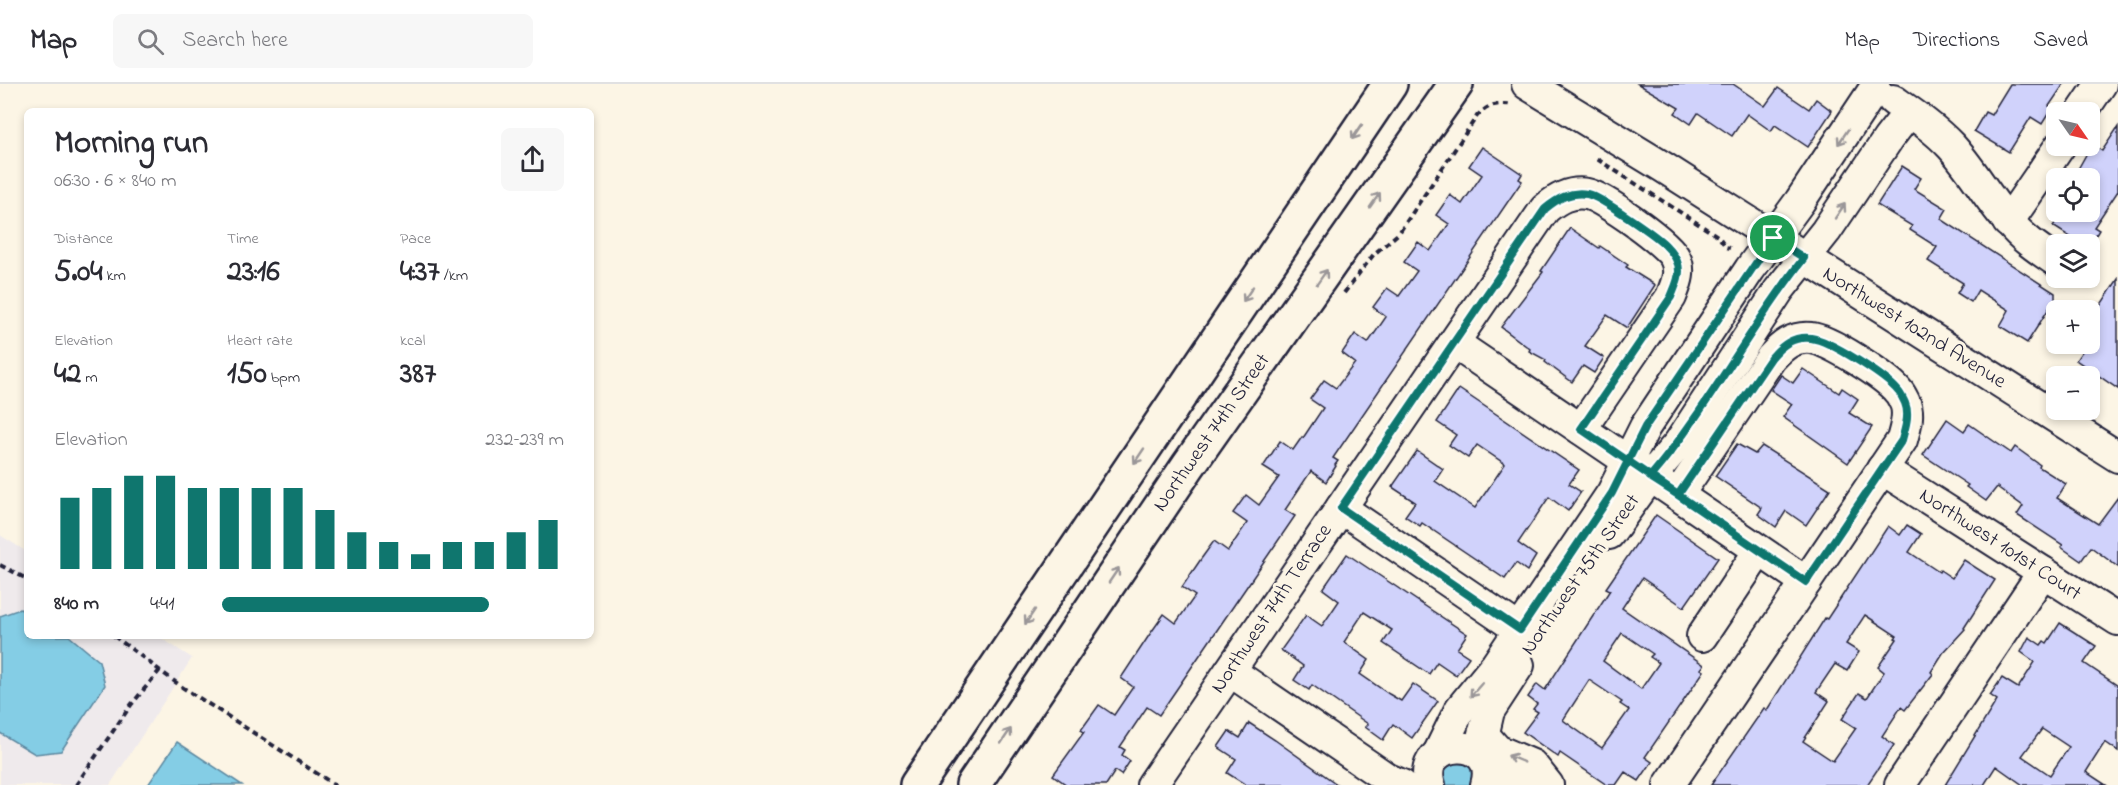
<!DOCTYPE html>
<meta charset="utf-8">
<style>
body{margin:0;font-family:"Indie Flower",sans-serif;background:#f7f7f7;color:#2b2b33;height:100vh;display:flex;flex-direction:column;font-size:22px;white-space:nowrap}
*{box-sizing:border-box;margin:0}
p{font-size:20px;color:#7c7c81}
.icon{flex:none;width:33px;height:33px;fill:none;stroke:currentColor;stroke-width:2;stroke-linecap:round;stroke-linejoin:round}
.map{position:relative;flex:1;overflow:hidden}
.details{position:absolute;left:24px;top:24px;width:570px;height:531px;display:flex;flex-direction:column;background:#fff;border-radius:9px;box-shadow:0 3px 9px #0003}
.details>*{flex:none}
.needle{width:39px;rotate:124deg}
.fabs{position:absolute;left:2046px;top:18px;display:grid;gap:12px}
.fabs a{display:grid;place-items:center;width:54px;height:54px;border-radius:9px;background:#fff;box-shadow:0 3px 9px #0003;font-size:30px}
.pin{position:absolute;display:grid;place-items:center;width:51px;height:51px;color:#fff;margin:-26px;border:3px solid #fff;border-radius:50%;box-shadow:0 2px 6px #0007}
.round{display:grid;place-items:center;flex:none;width:63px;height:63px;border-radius:9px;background:#f7f7f7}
.summary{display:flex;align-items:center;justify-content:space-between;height:102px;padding:0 30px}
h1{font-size:33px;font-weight:700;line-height:45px}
.stats{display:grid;grid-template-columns:repeat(3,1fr);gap:9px;height:102px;padding:6px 30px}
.stats div{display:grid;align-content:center}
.stats b{font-size:30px;font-weight:700}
.stats small{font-size:16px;font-weight:400}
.stats p{font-size:16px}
.chart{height:168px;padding:12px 30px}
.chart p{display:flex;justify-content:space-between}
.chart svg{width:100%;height:108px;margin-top:6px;stroke:#0f766e;stroke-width:6}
ul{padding:0 30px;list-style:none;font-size:20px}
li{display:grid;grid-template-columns:96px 72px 1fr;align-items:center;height:45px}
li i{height:15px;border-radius:8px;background:#0f766e}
header{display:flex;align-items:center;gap:36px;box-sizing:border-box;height:84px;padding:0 30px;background:#fff;border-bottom:2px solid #e1e1e2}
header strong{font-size:28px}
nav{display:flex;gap:33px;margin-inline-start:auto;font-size:21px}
.search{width:420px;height:54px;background:#f7f7f7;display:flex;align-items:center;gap:15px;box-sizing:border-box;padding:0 21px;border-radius:9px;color:#7c7c81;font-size:22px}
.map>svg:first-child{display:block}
.built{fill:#efeaec}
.water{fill:#84cde5;stroke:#5d89a1;stroke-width:1.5}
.building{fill:#d0d2fb;stroke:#22223b;stroke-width:1.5;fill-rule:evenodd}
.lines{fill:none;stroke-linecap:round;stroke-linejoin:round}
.minor-casing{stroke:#22223b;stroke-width:34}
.major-casing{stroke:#22223b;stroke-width:38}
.path{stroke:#22223b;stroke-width:4;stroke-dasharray:6 4.5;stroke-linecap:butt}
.minor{stroke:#fcf5e5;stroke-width:30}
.major{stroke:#fcf5e5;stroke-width:33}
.oneway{stroke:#9a9698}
.route-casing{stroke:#fff;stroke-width:12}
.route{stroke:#0f766e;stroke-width:8}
.labels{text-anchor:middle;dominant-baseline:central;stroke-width:6;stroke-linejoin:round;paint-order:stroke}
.street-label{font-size:21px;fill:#22223b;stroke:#fcf5e5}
</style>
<header>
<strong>Map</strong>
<div class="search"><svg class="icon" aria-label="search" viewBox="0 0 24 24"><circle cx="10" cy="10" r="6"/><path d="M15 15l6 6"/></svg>Search here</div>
<nav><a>Map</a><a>Directions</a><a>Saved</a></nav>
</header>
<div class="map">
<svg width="2118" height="701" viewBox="0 0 2118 701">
<rect width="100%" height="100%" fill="#fcf5e5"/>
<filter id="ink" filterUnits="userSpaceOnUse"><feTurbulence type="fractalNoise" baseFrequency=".0167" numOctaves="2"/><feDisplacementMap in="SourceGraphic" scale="12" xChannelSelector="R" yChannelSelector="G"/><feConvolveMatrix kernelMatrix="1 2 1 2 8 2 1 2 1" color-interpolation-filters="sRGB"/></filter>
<g filter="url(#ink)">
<path class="built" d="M0,451l27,17v84h131l34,22 -82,127h-110z"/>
<g class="water">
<path d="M20,525l7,4v23h42l30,25 6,24 -44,66 -26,3 -35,-21v-117z"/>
<path d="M177,658l65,43h-94z"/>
<path d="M1456,672l18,11v18h-32l1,-21z"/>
</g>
<g class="building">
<path d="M1638,0h95l32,22 13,-18 31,21 7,-10 16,12 -24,36 -33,-22 -4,6 -24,-17 -15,22 -34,-23 -7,11 -16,-11 4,-5z"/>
<path d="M2010,0h54l-15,22 3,2 -10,16 -11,-7 -22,35 -35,-21 11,-19 6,3z"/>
<path d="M2118,43v64l-24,36 5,3 -9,15 -9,-1 -28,-18 10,-14h27v-34h-17l19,-34 10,7z"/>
<path d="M1482,63l40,27 -3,5 3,2 -189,277 5,3 -3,4 1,1 -10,16 -15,-11 -26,39 10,6 -121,177 -15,22 -12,-8 -27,40 5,3 -3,5 8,6 -9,14 -6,-4 -9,14h-39l-14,-10 31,-43 -3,-2 18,-25 15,10 19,-28 -12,-9 29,-44 14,-20 12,9 19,-27 -13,-9 19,-28 13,-18 14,10 19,-28 -14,-10 13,-18 13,10 20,-28 -16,-10 17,-26 13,9 9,-13 1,1 20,-30 -13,-9 14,-19 12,8 19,-25 -13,-10 13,-19 13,9 18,-26 -13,-10 14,-19 12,8 18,-25 -13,-9 14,-20 12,9 19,-27 -13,-9 14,-20 12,9 20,-29 -13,-9z"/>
<path d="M1902,82l19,12 -7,11 33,20 -6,10 114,74v6l-28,44 -27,-17 9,-16 -31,-20 -7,12 -14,-9 6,-10 -35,-22 9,-14 -27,-17 2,-4 -35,-21z"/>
<path d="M1570,144l29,20 1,-2 28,19 -2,2 29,18 -28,43 -20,-13 -22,31 19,12 -10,15 -11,-7 -11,16 -27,-20 1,-2 -17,-9 1,-2 -29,-22 42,-55 -2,-1z"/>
<path d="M2118,195v110l-42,-29 11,-16h3v-23z"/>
<path d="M1803,285l36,24 3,-5 16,11 -9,14 23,14 -24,36 -65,-46 9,-13 -21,-14 10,-15 12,8z"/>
<path d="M1459,305l120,81 -10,14 12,8 -13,19 -19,-14 -31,46 18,13 -9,15 -11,-8 -11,16 -83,-56 -2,3 -15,-10 10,-14 -23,-15 25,-36 26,18 -8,12 40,27 30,-44 -28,-19 -9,13 -19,-13 7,-10 -19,-13z"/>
<path d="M1947,335l17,12 5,-7 42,29 4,-6 25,18 -1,2 27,17 -9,14 41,26 20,-27v70l-27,-20 -10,14 -20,-14 2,-2 -46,-30 6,-9 -26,-19 -11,14 -20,-14 2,-2 -45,-30z"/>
<path d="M1737,360l18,10 7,-8 68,43 -24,36 -20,-14 -10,16 -18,-13 4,-6 -47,-32z"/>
<path d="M1656,431l62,43 -34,49 -42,-29 -20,30 82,57 -3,4 3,2 -59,86 7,5 -13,19 -14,-9 -9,13h-9l-47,-32 -2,4 -35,-25 15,-20 -5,-3 4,-5 -9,-7 9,-13 8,6 65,-100 -4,-2zM1622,549l31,21 -3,3 9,6 -18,26 -38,-28zM1589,596l33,22 -2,2 9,6 -27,38 -39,-28z"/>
<path d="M1907,441l14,9 -12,18 30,20 1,-2 12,8 12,-18 31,20 -31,48 1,1 -22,24 -12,19 2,2 -28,36 -4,-3 -19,29 12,9 -27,40h-156l53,-77 3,2 58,-92 2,1 61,-93 12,9zM1865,531l32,21 -2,2 2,1 -19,28 6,5 -17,26 -8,-5 -17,26 14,9 -23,33 -30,-20 26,-40 -13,-9 19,-28 12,7 12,-19 -13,-8z"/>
<path d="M1347,470l120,80 -10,15 12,8 -13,18 -19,-13 -8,12 -46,-31 9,-13 -28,-18 -20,30 25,18 -9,14 29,20 12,7 12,-17 25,17 -26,37 -19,-14 -10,16 -18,-13 3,-3 -56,-39 -3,5 -15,-10 9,-14 -22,-16 25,-35 16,11 17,-25 -16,-12z"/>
<path d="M2060,539l36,23 -12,17 34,23v65l-13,-9 -19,30 20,13h-83l-27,-19 -12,19h-39l52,-85 -7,-5 12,-17 16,10 17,-26 -14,-10 8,-15 12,8 3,-4 3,2zM2042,645l27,18 -19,28 -28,-19z"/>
<path d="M1249,639l26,17 63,45h-92l-19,-12 9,-14 -18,-12 11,-16 11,7z"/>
</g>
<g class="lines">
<defs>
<g id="minor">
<path d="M1527,0l136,83 455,290"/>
<path d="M1893,16c20,14 41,28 58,46 22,24 37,53 59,77 13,16 30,27 46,38"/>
<path d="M2082,28l19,-28"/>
<path d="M2008,138l52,-76"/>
<path d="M1454,259l352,239"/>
<path d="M1882,385l236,151"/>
<path d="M1341,424l179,122"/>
<path d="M1609,450l41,-57 29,-34 100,-153 47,-59 62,-92 21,-27"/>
<path d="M1702,552l57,-85"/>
<path d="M1230,587l158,108 14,6"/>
<path d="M1483,650l14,16 35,15 16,20"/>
<path d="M1438,670l22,-45 36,-44 116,-172 33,-66 105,-158 50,-68 75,-113"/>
<path d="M1479,670l10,-43 30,-46"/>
<path d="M1152,701l393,-576c12,-10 25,-18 42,-15 16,3 82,50 88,64 7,14 1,26 -4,39l-90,132"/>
<path d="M1430,701c-15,-48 71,-52 56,0"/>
<path d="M1496,701l11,-4 40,4"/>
<path d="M1669,701l233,-345c3,-12 8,-25 3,-37 -2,-4 -4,-9 -7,-12 -11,-14 -70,-52 -87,-53 -18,-2 -29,8 -40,20l-93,137"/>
<path d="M1900,701l143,-213"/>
</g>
<g id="major">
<path d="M917,701l473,-701"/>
<path d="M973,701l215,-319 268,-382"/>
</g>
</defs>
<use href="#minor" class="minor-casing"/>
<use href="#major" class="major-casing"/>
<g class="path">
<path d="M1597,75l122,78 7,10 4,1"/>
<path d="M1344,209l30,-39 25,-21 78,-117c11,-11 20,-14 36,-11"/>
<path d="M0,481l27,14"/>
<path d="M114,552l68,51 153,98"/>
<path d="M76,701l55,-80 29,-35"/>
</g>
<use href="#minor" class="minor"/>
<use href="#major" class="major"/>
</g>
<defs><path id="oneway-shaft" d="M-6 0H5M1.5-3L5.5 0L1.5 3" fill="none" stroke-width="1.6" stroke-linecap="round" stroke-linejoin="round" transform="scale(1.5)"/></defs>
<g class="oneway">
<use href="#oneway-shaft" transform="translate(1357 48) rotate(124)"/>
<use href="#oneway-shaft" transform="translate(1843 53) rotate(124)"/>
<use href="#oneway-shaft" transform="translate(1375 116) rotate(-55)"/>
<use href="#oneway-shaft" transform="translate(1840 127) rotate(-56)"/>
<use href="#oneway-shaft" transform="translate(1322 193) rotate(-55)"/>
<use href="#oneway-shaft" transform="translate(1248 210) rotate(124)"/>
<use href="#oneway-shaft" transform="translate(1139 372) rotate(124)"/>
<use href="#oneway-shaft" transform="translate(1114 491) rotate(-56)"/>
<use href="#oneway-shaft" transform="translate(1030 533) rotate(124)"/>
<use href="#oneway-shaft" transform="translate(1476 606) rotate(131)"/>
<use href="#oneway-shaft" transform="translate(1006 652) rotate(-56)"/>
<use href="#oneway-shaft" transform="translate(1516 675) rotate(-157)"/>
</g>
</g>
<g class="lines" filter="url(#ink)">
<defs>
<path id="route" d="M1773,154l-128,189 -17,34 -47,-32 90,-132c3,-8 8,-17 8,-26 0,-9 -6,-18 -12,-24 -8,-10 -68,-51 -80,-53 -17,-3 -30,5 -42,15l-204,299 179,122 92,-137 16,-32 178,121 96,-142c3,-12 8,-25 3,-37 -2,-4 -4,-9 -7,-12 -12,-15 -69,-51 -87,-53 -18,-2 -29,7 -40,20l-93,137 -28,-18c58,-68 99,-149 154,-219l-31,-20"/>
</defs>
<use href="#route" class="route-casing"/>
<use href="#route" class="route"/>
</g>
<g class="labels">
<g class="street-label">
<text transform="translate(1914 244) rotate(32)">Northwest 102nd Avenue</text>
<text transform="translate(1212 349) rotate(-55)">Northwest 74th Street</text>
<text transform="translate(2000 461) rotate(33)">Northwest 101st Court</text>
<text transform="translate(1581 491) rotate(-55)">Northwest 75th Street</text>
<text transform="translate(1272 525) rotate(-56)">Northwest 74th Terrace</text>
</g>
</g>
</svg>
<div class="fabs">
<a><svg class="needle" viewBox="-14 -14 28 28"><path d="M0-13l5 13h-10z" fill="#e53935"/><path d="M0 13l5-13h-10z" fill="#7c7c81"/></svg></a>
<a><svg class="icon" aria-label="locate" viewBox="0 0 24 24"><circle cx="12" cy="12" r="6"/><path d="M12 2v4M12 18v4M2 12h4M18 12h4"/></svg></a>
<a><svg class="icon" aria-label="layers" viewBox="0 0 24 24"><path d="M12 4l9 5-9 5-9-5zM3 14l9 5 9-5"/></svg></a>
<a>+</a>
<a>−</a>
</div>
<div class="pin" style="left:1773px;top:154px;background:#1e9e55"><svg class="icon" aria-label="arrive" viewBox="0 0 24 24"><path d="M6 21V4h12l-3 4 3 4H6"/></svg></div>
<section class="details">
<div class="summary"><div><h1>Morning run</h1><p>06:30 · 6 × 840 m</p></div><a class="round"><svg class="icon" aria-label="share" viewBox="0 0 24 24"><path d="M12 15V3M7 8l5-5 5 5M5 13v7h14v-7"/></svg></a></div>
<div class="stats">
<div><p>Distance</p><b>5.04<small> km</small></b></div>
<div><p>Time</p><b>23:16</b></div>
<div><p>Pace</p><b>4:37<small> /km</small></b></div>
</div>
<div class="stats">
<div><p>Elevation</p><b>42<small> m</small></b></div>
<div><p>Heart rate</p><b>150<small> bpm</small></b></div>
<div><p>kcal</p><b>387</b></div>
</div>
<div class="chart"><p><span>Elevation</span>232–239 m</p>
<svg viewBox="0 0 160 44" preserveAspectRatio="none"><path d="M5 44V15M15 44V11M25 44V6M35 44V6M45 44V11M55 44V11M65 44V11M75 44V11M85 44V20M95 44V29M105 44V33M115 44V38M125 44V33M135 44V33M145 44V29M155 44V24"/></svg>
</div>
<ul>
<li><b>840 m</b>4:41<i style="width:78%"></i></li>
</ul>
</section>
</div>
